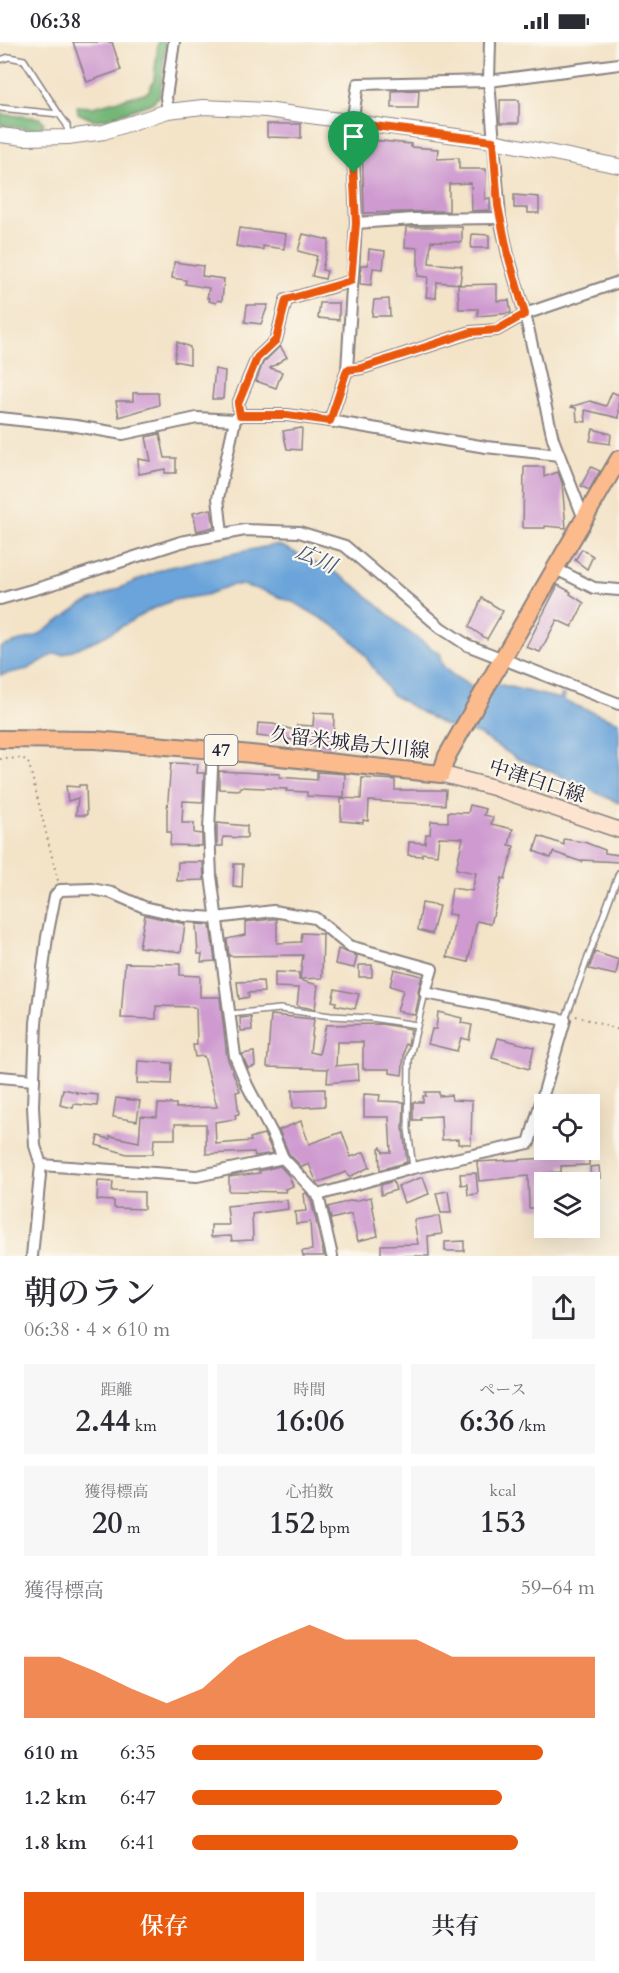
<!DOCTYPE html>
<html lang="ja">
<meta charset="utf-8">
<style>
body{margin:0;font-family:Cardo,"Noto Serif JP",serif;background:#f7f7f7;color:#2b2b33;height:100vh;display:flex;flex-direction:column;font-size:22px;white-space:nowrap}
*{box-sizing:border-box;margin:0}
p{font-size:20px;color:#7c7c81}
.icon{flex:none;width:33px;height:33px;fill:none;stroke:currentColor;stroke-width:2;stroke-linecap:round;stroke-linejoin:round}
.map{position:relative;height:1214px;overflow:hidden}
.sheet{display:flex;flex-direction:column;background:#fff;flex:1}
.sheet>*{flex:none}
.fabs{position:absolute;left:534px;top:1052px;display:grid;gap:12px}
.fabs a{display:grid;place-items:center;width:66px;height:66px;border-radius:0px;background:#fff;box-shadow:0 6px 24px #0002;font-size:30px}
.pin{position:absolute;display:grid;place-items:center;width:51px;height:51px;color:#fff;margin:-62px -26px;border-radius:50% 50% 50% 0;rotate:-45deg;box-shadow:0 0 6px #0007}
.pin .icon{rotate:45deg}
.round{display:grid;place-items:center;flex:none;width:63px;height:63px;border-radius:0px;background:#f7f7f7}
.headline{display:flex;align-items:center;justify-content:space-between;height:102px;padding:0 24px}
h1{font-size:33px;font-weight:600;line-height:45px}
.figures{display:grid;grid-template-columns:repeat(3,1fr);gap:9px;height:102px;padding:6px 24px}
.figures div{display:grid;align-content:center;border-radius:0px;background:#f7f7f7;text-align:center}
.figures b{font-size:30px;font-weight:600}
.figures small{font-size:16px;font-weight:400}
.figures p{font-size:16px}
.chart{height:168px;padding:12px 24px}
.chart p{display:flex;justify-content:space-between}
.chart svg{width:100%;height:108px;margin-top:6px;fill:#ea580c;opacity:.7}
.action{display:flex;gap:12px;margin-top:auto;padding:12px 24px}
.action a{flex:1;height:69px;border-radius:0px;background:#ea580c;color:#fff;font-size:24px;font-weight:600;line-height:69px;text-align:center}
.action a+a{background:#f7f7f7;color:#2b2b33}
ul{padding:0 24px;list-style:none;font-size:20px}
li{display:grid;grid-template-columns:96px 72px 1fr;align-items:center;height:45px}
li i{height:15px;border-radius:8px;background:#ea580c}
.status{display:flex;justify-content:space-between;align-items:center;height:42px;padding:0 30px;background:#fff;direction:ltr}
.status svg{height:16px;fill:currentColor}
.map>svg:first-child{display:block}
.forest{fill:#75b678;stroke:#4c6c5a;stroke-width:1.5}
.water{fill:#6ba4da;stroke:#46638a;stroke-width:1.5}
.building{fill:#ce9ad0}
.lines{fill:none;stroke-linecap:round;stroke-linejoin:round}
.service-casing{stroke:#8a8281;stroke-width:8}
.minor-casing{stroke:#8a8281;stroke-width:14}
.tertiary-casing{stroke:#8a8281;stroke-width:16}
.secondary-casing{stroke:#8a8281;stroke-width:18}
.primary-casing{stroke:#8a8281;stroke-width:20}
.path{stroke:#8a8281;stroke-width:2;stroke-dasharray:1.5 4.5;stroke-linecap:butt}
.service{stroke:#fff;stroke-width:5}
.minor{stroke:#fff;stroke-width:10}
.tertiary{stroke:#fff;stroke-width:14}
.secondary{stroke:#fde4d1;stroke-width:15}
.primary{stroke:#fbbb8d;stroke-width:16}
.route-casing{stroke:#fff;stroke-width:12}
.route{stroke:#ea580c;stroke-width:8}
.labels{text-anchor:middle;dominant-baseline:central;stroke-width:4.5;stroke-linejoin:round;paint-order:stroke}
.shield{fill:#fbf7ec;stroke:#636270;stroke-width:1.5}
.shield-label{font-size:18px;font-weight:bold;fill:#22223b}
.street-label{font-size:20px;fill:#22223b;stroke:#fbf7ec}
.water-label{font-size:21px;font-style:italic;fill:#3f567b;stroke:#fbf7ec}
</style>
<div class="status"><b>06:38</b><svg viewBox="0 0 49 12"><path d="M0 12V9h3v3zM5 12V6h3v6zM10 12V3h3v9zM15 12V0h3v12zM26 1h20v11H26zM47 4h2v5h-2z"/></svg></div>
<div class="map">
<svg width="619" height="1214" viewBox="0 0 619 1214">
<rect width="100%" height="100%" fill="#fbf7ec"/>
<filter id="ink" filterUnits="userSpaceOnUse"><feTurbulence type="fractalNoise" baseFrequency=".0167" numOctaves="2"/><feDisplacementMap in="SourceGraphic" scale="12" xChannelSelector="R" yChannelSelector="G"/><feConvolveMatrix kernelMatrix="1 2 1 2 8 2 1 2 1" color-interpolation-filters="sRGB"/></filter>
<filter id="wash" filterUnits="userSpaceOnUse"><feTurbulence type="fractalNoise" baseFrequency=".008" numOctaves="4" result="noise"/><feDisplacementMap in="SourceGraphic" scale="24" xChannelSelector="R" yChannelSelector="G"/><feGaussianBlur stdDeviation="1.35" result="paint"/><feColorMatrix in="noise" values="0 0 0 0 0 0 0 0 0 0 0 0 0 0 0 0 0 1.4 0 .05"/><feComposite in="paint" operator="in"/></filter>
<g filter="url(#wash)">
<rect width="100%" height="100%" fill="#f3e3c7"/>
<g class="forest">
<path d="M158,0h8l-6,53 -8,8 -46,16 -13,1 -15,-7 -1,-7 16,1 55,-15 6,-12z"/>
<path d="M0,72l40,4 4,5 -5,7 -39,-5z"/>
</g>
<path class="water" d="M273,503l9,1 54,27 21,14 50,44 33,23c-2,16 21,25 33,34l29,-3 58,14 2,-5 3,1 -1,6 55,21v81l-76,-35 -25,-9 -40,-25 -34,-9 -30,-17 -23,-14 -32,-47 -21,-19 -43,-25 -31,-12 -22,-6h-11l-25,10 -32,5 -22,9 -47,27 -41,18h-10l-26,15 -28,6v-28l37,-11 44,-31 84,-37z"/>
<g id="blocks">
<g class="building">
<path d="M73,0h39l9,28 -34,12z"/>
<path d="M419,48l-1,18h-26v-17z"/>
<rect x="500" y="58" width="19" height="23"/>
<path d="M267,82h34v14l-34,-1z"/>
<path d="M362,97l49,5v3l27,2 -1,10 22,-1v11h27l-1,30 5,-1v12l-18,1 -1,-28 -22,1v27l-85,2z"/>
<path d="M514,153l25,2v16h-11v-5h-14z"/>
<path d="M406,185h56v15l-31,-1 -2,22 33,3 -2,18 -23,-2 -1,16 -10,-1 2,-20 -10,-1v-28l-13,-1z"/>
<path d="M239,186l47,6 -2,15 -21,-3v4l-27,-4z"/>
<path d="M303,192l26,6 -7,30 5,1 -2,8 -13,-3 5,-20 -19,-5z"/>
<path d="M472,192l17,1v13h-18z"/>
<path d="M369,207l16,2 -2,18 -10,-1 -2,17 -11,-1 1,-19h7z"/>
<path d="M174,220l29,4 -1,10 22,3 -2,22 -4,-1 -2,3 -7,-2 1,-3h-3l2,-10 -24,-4 1,-4 -14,-2z"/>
<path d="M497,242v17l12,-1 2,13 -33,3v-7h-19l-1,-24z"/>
<path d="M389,257l1,17h-18l2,-16z"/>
<path d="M320,261h19v17l-21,-2z"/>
<path d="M247,263h21l-7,19 -16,-2z"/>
<path d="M177,300l13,5v17l-16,-3z"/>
<path d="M280,304l7,11 -17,11 12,4 -6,16 -20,-7 7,-18z"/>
<path d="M215,327l10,2 -2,28h-11z"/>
<path d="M612,350l7,3v23l-34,-8 1,12 -9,-1 -1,-13 -6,-1 20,-6 16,5z"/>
<path d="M133,351h25l1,12 -40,12 -3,-16h17z"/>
<path d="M302,386l-1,22 -14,-1 -4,-18z"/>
<path d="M593,387l18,5 -1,10 -20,-3z"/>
<path d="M160,392l5,24h11v15h-11v-4l-26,5 -1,-15 13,2 -5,-24z"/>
<path d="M524,425h20v10l14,-5 4,11 4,45 -21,-2v2h-22z"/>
<path d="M591,425l9,4 -11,19 -8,-4z"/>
<path d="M211,467l3,18 -17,4 -4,-18z"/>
<path d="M582,507l11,7 -6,13 -12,-9z"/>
<path d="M558,543l13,7 -1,2 14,9 -12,24 -15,-7 -17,32 -14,-5z"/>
<path d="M482,556l21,13 -16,28 -18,-12z"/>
<path d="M314,671l20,1 -1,36 -21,-4v-4l-55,-6 1,-13 15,1 24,7v-6l16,1z"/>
<path d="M171,721l27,1 -1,9h7l-1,29 -20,-1 -1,22h12v10l8,1v12l-32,-1 1,-13h-4v-20z"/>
<path d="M219,729l61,3 -1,3 38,3v-8l28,2 -1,24 -37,-2v-4l-21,-1 1,-2 -47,-2v3l-21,-1z"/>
<path d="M362,736l33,2v10h51l-1,15 -76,-4 -1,20 -5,-1v3l-22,-2v-23l20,1z"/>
<path d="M79,743h7l1,30h-11l2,-17 -10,3 -2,-15 13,1z"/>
<path d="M470,763l16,4 -2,6 9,2 -2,7 22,5 -4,16 5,1 -9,33 -3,-1 -11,46 -14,-3 -9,41 -21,-5 9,-42 -8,-1 4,-26 20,3 4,-18 -20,-4 7,-31 -24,-1 -2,18 -15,-2v3l-14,-1 1,-13 16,1 1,-9h4l1,-13 17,1v-10l20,1z"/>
<path d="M217,781l30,3v12l-24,-1v9h-6z"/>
<path d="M539,794l25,9v-6l20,3 21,8v3l14,2v7l-37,-2v2l-29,-10 -2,6 -17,-7z"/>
<path d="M178,820h25l1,18 -27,1z"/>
<path d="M234,822h9l-1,24 -9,-1z"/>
<path d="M422,861l17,3 -7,28 -14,-4z"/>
<path d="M145,873l40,9 -4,28 -42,-5z"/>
<path d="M273,877h4v24l24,-1 1,-9 21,1 -1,44 -22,1 3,-24 -74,1 -2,-17 18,-4v-13z"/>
<path d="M196,882l14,1 5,36 -14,1 1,-8h-4z"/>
<path d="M338,907l19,7 -3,12 -19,-4z"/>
<path d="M595,910l24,8 -3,15 -27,-6z"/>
<path d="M125,921l55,1v11l20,1v21h20l7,60 13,34 -4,1 3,22 -4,1 1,4 -21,3 1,22 35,-3 -1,-3 14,-4 9,19 -18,3 -1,-4 -48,2v-30h-31v15h-21l-1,15h-26l-31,-9 2,-9 12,3v-3l29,6 2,-26 16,1 1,-13h18v4l41,-1 -13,-51 -9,1 -2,-12h4l-1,-36 -2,-2 -38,-1v13l-35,-1z"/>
<rect x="359" y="923" width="13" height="12"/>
<path d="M394,927l28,7 -4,15 1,6 -4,18 -18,-4 6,-21 -13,-4z"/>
<path d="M275,930l24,1v7l19,5 -3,24 -18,-3 2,-18 -24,-1z"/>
<path d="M263,939l1,11 -16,1 1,4 -10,2 -2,-17z"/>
<path d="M335,947l24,5 -4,15 -20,-4 1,-3 -4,-1z"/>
<path d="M438,970l24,6 -1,5 11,2 -3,15 -8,-2 -4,13 -29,-7 4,-15h4z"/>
<path d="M271,973l43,4 -4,33 9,2 7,-29 55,-1 30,5 -3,16 -3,-1 -3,31 -12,-2v-4h-27v-27h-26l-1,24 22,-2 1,16 -32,3 1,-14 -61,-2z"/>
<path d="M251,975l1,13 -11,1 -1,-13z"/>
<path d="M498,996l36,9 -5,22 -37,-11z"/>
<path d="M254,1010l1,14 -7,2 -6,-14z"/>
<path d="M138,1019l34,2 -1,21 -34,-1z"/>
<path d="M63,1047l14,3 -1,1 22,2 -1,11 -23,-2 -1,4 -13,-3z"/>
<path d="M325,1047v17l-32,2 -1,-18z"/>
<path d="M425,1050h14v4l12,-1 1,5 20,1 -1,43h-13v-5l-16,1 -1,-24 -20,1v3h-8v-18h10v-6h3z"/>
<path d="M364,1052l16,1 -1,6 25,1 -1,27 4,33 -27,8 -1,-22 2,-1 2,5h8l-2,-35h-25z"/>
<path d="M116,1056l24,3 -3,20 -24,-4z"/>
<path d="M301,1079l8,23 33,-12 9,25 13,-5 6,15 -21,10 -3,-5 -29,11 -8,-19 -7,3 -13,-13 -10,-24z"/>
<path d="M548,1107h15v4l26,-1v13l-28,1v6l-17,1v35h-15l-1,-32 -49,5 -2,-19 71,-4z"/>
<path d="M280,1124l9,10 4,10 -8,3 1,3 -57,-1v-14l31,-4 -1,-2z"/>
<path d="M599,1124l1,12 -9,1 -1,-12z"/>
<path d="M476,1131l2,21 -10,1 -1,-11 -6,1 -1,-11z"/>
<path d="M423,1135l6,17 -25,9 -6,-17z"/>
<path d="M98,1139l15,1 -1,9 32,1v17l-30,-1v-7l-17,-1z"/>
<path d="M393,1139l3,9 -15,5v-10z"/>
<path d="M448,1149l3,22h-10l-5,-20z"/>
<path d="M306,1151l5,6 13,57h-21l-1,-5 10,-1 -2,-28 -14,2 -1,-12 11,-1 -2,-17z"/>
<path d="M371,1155l7,39 -20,5 -7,-27 -20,5 -3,-12 25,-7 1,1z"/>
<path d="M287,1158l1,9 -36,5 1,26 -21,1 -1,-5 -20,1v-12h18l-2,-19z"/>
<path d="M439,1174l3,18 -14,2 1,20h-48v-11l37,-1 -4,-24z"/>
<path d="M464,1199v10h-19v-9z"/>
</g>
</g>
</g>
<g filter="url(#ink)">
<use href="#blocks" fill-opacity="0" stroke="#8a8281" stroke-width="1.5"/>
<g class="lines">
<defs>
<g id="service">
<path d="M0,18l9,-3 15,3 35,54"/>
<path d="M0,66l59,6 8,11 1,12"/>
<path d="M230,972l50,-5 51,7 40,2 46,7"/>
<path d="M565,978l54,-147"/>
<path d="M413,1126l-5,-39 1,-69 16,-67"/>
</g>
<g id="minor">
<path d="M490,0l-1,39 11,137 8,37 17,59 28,125 31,80"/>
<path d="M168,69l-2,-14 8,-55"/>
<path d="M356,181l58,-4 86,-1"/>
<path d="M347,328l9,-147 -4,-100 6,-39 131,-3 130,-17"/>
<path d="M240,373l-2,-11 19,-46 19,-18 10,-40 66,-19"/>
<path d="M0,376l76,8 47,8 74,-16 38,2"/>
<path d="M330,379l156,26 73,8"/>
<path d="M222,492l-4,-36 17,-78 5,-5h47l43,6 17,-51 15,-2 109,-36 26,-2 28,-16 94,-32"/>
<path d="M556,527l38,19 25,2"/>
<path d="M0,557l46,-13 135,-44 64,-12 54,2 46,14 96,82 26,17 152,59"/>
<path d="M213,708l-4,79 2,47 24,180 12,29 28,54 8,19 35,37 14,61"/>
<path d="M0,1035l34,3"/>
<path d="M41,1123l156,11 86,-18"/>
<path d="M32,1214l9,-91 -6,-19 -2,-40 3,-83 11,-86 8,-41 5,-6 32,-1 20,4 32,14 39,9 33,2 57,-7 42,7 34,28 83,23 -7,24 140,27 -36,123 -116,25 -95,27"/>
</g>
<path id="tertiary" d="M0,93l25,3 43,-1 36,-5 64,-21 35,-4 63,3 227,31 126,25"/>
<path id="secondary" d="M441,732l51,13 127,43"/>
<path id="primary" d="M0,697l95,1 118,10 228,24 6,-18 53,-93 119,-204"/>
</defs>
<use href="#service" class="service-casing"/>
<use href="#minor" class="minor-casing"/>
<use href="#tertiary" class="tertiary-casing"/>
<use href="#secondary" class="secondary-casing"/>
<use href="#primary" class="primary-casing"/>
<g class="path">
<path d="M0,717l23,-1 6,6 29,117"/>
<path d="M576,974l43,14"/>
</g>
<use href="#service" class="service"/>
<use href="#minor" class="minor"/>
<use href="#tertiary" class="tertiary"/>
<use href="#secondary" class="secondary"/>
<use href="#primary" class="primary"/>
</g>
</g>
<g class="lines" filter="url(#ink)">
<defs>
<path id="route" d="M351,81l142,18 5,65 10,49 17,59 -28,16 -26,2 -109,36 -15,2 -17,51 -43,-6h-47l-2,-11 19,-46 19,-18 10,-40 65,-19 5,-58z"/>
</defs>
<use href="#route" class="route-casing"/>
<use href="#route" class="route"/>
</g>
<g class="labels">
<rect class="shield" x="204.5" y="693" width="33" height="30" rx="4.5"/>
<g class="shield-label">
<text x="221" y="708">47</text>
</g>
<g class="street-label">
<text transform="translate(350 701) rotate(6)">久留米城島大川線</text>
<text transform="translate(537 739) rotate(18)">中津白口線</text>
</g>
<g class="water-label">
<text transform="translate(316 517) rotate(24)">広川</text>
</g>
</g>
</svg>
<div class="fabs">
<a><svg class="icon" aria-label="locate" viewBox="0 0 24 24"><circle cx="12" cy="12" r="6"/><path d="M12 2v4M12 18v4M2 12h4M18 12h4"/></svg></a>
<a><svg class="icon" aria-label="layers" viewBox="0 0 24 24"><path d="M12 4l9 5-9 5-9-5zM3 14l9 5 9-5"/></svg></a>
</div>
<div class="pin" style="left:354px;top:131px;background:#1e9e55"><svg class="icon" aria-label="arrive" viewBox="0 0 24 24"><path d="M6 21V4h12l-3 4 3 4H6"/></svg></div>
</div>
<section class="sheet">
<div class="headline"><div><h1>朝のラン</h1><p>06:38 · 4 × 610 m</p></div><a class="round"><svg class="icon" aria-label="share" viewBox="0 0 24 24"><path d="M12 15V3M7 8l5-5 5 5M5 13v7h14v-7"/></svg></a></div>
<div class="figures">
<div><p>距離</p><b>2.44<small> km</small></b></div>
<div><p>時間</p><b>16:06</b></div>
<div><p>ペース</p><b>6:36<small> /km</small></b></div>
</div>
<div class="figures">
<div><p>獲得標高</p><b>20<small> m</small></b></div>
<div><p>心拍数</p><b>152<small> bpm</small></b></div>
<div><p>kcal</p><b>153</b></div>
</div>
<div class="chart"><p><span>獲得標高</span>59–64 m</p>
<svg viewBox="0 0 160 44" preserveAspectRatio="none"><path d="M0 44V19L10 19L20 25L30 32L40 38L50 32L60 19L70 12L80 6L90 12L100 12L110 12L120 19L130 19L140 19L150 19L160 19V44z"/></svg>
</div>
<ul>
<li><b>610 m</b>6:35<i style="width:87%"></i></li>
<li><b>1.2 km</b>6:47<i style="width:77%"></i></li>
<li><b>1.8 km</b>6:41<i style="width:81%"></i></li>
</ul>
<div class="action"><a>保存</a><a>共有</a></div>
</section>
